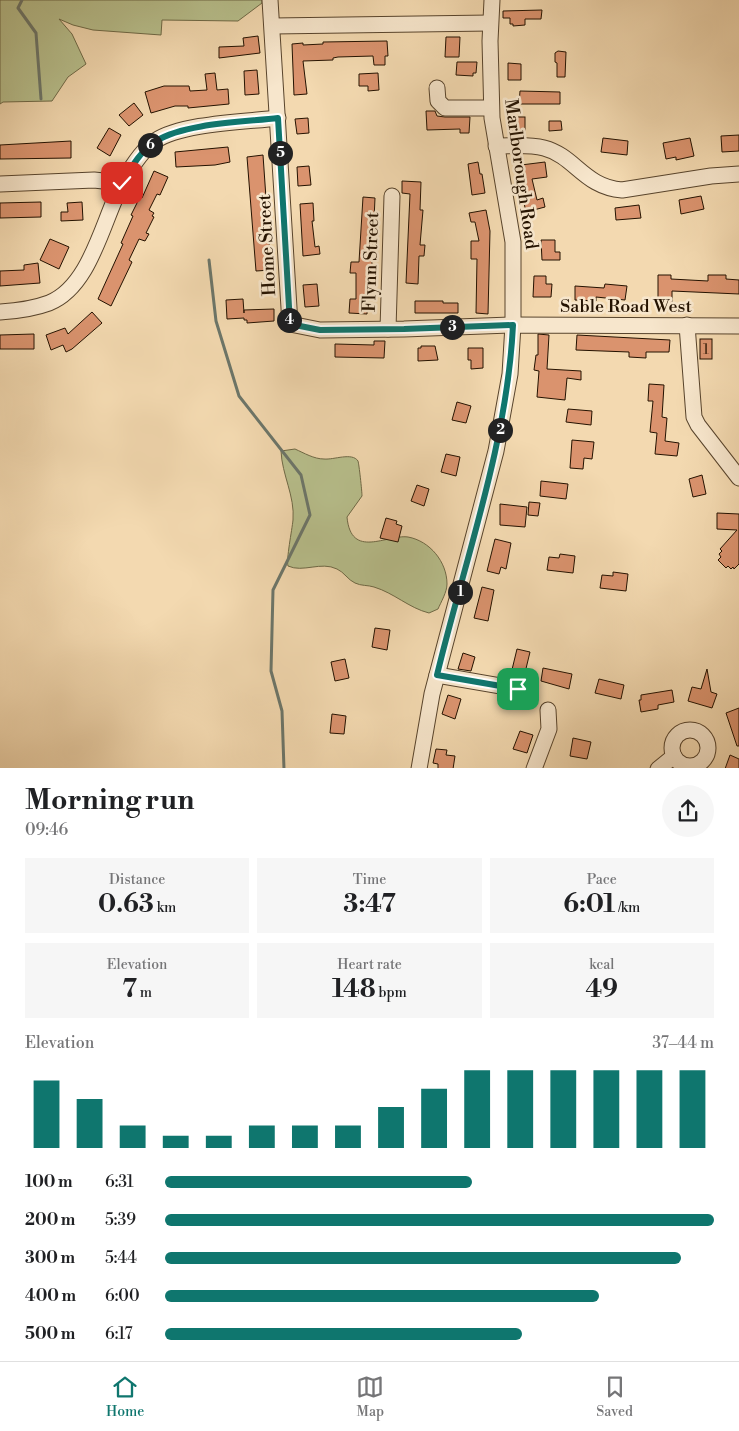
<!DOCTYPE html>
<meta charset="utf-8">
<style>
body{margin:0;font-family:"Libre Bodoni",serif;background:#f6f6f6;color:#202124;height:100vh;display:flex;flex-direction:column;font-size:19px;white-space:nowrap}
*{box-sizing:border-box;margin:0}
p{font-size:16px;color:#757577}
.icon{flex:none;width:28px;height:28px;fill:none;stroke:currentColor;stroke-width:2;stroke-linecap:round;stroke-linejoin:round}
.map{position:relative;height:768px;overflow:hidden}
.side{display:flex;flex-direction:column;background:#fff;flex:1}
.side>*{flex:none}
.pin{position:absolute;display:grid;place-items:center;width:42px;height:42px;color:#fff;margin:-21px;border-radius:10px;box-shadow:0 2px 8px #0006}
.km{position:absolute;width:25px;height:25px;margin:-12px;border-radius:50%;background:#222;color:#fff;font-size:14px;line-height:25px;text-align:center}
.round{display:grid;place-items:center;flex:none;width:52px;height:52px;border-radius:26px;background:#f6f6f6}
.head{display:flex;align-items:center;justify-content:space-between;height:85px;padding:0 25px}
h1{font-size:28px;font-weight:700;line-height:38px}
.figures{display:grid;grid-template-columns:repeat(3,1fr);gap:8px;height:85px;padding:5px 25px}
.figures div{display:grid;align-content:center;border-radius:0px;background:#f6f6f6;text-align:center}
.figures b{font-size:25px;font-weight:700}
.figures small{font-size:14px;font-weight:400}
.figures p{font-size:14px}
.chart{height:140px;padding:10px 25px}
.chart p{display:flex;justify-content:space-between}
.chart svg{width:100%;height:90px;margin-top:5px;stroke:#0f766e;stroke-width:6}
ul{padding:0 25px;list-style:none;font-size:16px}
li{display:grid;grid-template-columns:80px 60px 1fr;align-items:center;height:38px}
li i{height:12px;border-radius:6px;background:#0f766e}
.tab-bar{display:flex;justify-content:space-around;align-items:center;height:70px;border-top:1px solid #e0e0e0;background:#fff;font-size:14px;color:#757577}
.tab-bar a{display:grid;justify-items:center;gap:2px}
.tab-bar .current{color:#0f766e}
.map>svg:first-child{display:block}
.green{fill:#b8c08d;stroke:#6e6946}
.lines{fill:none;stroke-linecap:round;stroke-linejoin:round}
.stream{stroke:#6c766a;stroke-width:3}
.building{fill:#da936e;stroke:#241200}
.minor-casing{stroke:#58442c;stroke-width:17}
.minor{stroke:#f7e6cc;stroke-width:15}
.route-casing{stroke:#fff;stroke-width:10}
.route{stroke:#0f766e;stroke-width:6}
.labels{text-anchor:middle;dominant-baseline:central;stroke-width:5;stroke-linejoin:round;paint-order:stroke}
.number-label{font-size:15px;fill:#52321c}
.street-label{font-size:18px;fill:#241200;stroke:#f7e6cc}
</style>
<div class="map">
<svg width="739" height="769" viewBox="0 0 739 769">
<rect width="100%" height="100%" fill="#f3d9b0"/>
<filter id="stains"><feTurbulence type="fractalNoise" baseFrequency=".004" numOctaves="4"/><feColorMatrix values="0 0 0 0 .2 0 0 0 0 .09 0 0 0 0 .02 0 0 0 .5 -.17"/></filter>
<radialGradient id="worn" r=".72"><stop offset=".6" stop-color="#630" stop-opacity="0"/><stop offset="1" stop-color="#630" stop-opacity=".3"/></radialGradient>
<g class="green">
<path d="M0,0h262v3l-24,18 -76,-1 -1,15 -68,-5 -20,-5 -14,-6 13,15 14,30 -18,13 -16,24 -49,1 -3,2z"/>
<path d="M295,449c9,4 19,10 29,10 10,1 28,-7 34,2 1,3 4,30 4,35l-15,21c4,43 40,17 61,20 22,4 39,25 39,47 0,8 -6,18 -9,25l-9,4c-20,-5 -35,-20 -55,-26 -6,-2 -13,-1 -19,-4 -7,-3 -11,-11 -18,-14 -16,-8 -34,4 -49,-3 -2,-6 4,-36 5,-46 2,-24 -11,-45 -12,-69z"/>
</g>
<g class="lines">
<g class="stream">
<path d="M22,0l-4,8 18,25 5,66"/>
<path d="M209,260l7,61 23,75 62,79 9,40 -37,75 -2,81 11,40 2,58"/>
</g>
</g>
<g class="building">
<path d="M542,10l-1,9h-16v6l-12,1v-2h-3v-6h-7v-7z"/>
<path d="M258,36l2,17 -41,5v-11l25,-1 -1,-8z"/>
<path d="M446,37h14l-1,20h-14z"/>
<path d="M387,41l1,15h-3v9h-11l-1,-9 -35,1 -5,1v2l-30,1 4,33 -13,1 -2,-51 11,-1v2l20,-1v-2z"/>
<path d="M558,51l8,1 -1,25h-8v-14l-2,-1v-9z"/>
<path d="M457,62h20l-1,11h-3v3l-17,-1z"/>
<path d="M508,63l13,1v16h-13z"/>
<path d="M257,70l2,24 -14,1 -1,-24z"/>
<path d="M215,73l2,17 11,-1 1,15 -41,4v-2h-13l-24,7 -6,-21 19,-6h25l1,5 17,-1 -2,-16z"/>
<path d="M378,73l1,17 -11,1v-5h-9v-12z"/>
<path d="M520,91l40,1v12h-41z"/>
<path d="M134,103l9,12 -14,11 -10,-11z"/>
<path d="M426,111h9l2,5 8,1h25l-1,16h-9v-4l-33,1z"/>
<rect x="510" y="117" width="15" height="13"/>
<path d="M308,118l1,15 -12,1 -2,-15z"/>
<path d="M549,121h12l1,9 -13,1z"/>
<path d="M109,128l12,7 -11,21 -13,-8z"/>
<path d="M739,135v16l-17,1 -1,-16z"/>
<path d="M603,138l25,3 -1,14 -26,-3z"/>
<path d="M690,138l4,18 -18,4v-3l-10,2 -3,-16z"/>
<path d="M71,141v17l-71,1v-14z"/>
<path d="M228,147l2,15 -15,3 -39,2 -1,-15z"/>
<path d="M263,155l8,115 -15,1 -9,-114z"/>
<path d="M478,162l2,12h2l3,19 -13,2 -4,-31z"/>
<path d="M545,162l2,15 -15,2 5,21 6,-2 2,9 -19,5 -4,-18 2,-1 -3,-28z"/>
<path d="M309,166l2,19 -13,1 -1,-19z"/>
<path d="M154,171l14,6 -8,18 -3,-1 -8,16 5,3 -2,3 2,1 -8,16 3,1 -4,7 -6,-2 -10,21 3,2 -21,44 -13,-7 25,-55 -2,-1 12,-27 -2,-1 9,-18 2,1z"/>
<path d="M402,181l19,1 -1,28h3l-3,35h5l-1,11h-5l-1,28 -12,-1 4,-89 -8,-1z"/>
<path d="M701,196l3,13 -23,5 -2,-14z"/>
<path d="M363,197l12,1 -3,65 -1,18h-3l-1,33 -18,-1 1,-14h6v-26h-6l1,-11h8z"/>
<path d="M41,202v15l-41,1v-15z"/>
<path d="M82,202l1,18 -22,1v-9h7l-1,-9z"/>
<path d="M313,203l1,18h-2l3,26 4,-1 1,8 -17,2 -3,-52z"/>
<path d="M639,205l2,13 -25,2 -1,-12z"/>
<path d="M486,210l4,21 -2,83 -12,-1 1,-54h-6v-18h8l-4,-19h-4l-2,-9z"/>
<path d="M50,239l19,8 -10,22 -19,-9z"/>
<path d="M541,240h14v12h5v8h-18z"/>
<path d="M38,263l2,20 -40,3v-15l24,-1v-5z"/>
<path d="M658,275h13v4l37,2v-6h18v4l13,1v14l-67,-3v13l-14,-1z"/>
<path d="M534,276h12v8h6l-1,13h-18z"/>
<path d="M317,284l2,22 -14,1 -2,-22z"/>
<path d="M605,284l22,2 -2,14 -29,-3v4l-21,-1v-14l29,2z"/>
<path d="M243,299l1,14v-3l30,-1v12l-27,2v-3h-3v-2l-17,1 -1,-19z"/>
<path d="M415,301h28v2h15v10h-43z"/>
<path d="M92,312l10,11 -30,26 -6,3 -3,-7 -12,5 -5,-15 19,-7 3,6z"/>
<path d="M34,334v15h-34v-14z"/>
<path d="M538,334l11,1 -2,34 34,2v9l-14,-2 -2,22 -28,-3 2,-26 -5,-1 2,-15h2z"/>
<path d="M577,335l93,5 -1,12h-23v6l-17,-1v-5l-53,-2z"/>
<rect x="700" y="339" width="12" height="20"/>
<path d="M374,341h11l-1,17 -49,-1v-13l39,1z"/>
<path d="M421,346h14l3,14 -20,1v-13h3z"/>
<path d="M468,348h15v20l-12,1v-9h-3z"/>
<path d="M649,384l15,1 -2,32 5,1 -2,23 14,2 -2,13 -22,-2 2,-21 -7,-1 3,-31h-5z"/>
<path d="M457,402l14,4 -5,17 -14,-3z"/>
<path d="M568,409l24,2 -1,14 -25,-3z"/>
<path d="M572,440l22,2 -2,17 -8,-1 -1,11 -13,-1z"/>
<path d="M446,454l14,3 -4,19 -15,-4z"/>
<path d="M702,475l4,19 -13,3 -4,-18z"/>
<path d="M541,481l27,3 -2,15 -26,-3z"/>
<path d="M417,485l12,4 -5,17 -13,-5z"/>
<path d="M529,502l11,1 -2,13 -10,-1z"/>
<path d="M500,504l27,3 -2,20 -25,-2z"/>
<path d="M717,513l22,1v50l-5,5 -1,-2 -2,2 -3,-3 -2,2 -8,-8 3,-3 -2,-3 3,-3 -2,-2 17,-19 -20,-1z"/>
<path d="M386,518l11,3 -1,3 6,2 -4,16 -18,-4z"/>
<path d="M495,539l16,4 -5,26 -5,-2 -2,7 -12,-3z"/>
<path d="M560,554l15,2 -2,17 -26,-3 2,-13 10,1z"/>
<path d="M613,572l15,2 -2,17 -26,-3 2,-13 11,1z"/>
<path d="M482,587l12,3 -6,31 -14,-3z"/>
<path d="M375,628l15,2 -3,20 -15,-3z"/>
<path d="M517,649l13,3 -7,29 -13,-3z"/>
<path d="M463,653l12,4 -4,14 -13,-2z"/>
<path d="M345,659l4,19 -14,3 -4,-19z"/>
<path d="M543,668l29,6 -3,15 -28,-8z"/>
<path d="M707,669l4,23 6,2 -5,14 -24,-7 4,-14 9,2z"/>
<path d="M599,679l25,6 -3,14 -26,-6z"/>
<path d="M672,690l2,12 -16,3v4l-17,3 -2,-12h2v-5z"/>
<path d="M448,695l13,4 -6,20 -13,-5z"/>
<path d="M739,708v38h-2l-11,-33z"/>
<path d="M332,714l14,2 -2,18 -14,-1z"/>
<path d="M520,731l13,4 -6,18 -14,-4z"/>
<path d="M573,738l18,4 -4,17 -17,-3z"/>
<path d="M436,749l11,1 -1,5 9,1 -2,13h-15v-5l-5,-1z"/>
<path d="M730,755l9,4v10h-14z"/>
</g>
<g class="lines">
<defs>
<g id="minor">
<path d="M270,0l20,324 30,6 84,-1 109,-4 226,1"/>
<path d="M273,26l217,-3"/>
<path d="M437,88l1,13 7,7h46"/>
<path d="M496,146c16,0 32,-2 48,2 31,8 40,39 78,42l89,-14 28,-2"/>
<path d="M0,184l94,-4 28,3"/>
<path d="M0,312c17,-1 33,-3 49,-9 43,-17 54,-86 75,-123 8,-14 18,-30 31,-39 27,-18 90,-19 123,-23"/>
<path d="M687,325l7,92 4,8 41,53"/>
<path d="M388,329l4,-133"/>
<path d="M437,675l81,14"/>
<circle cx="690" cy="748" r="18"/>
<path d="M419,769l13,-75 64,-243 14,-77 3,-49v-83l-21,-124 -2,-77 2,-41"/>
<path d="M534,769l15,-40 -1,-19"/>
<path d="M658,769l16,-13"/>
</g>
</defs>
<use href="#minor" class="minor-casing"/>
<use href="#minor" class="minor"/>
</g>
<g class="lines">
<defs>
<path id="route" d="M122,183c9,-15 19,-33 34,-42 29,-18 89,-19 122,-23l12,206 30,6 84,-1 109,-4c-6,120 -48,234 -76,350l81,14"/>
</defs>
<use href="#route" class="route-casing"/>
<use href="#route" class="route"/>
</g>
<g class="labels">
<g class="number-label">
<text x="706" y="349">1</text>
</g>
<g class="street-label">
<text transform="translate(521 174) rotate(82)">Marlborough Road</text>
<text transform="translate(267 245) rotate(-93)">Home Street</text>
<text transform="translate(371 262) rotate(-88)">Flynn Street</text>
<text x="626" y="306">Sable Road West</text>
</g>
</g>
<rect width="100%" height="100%" filter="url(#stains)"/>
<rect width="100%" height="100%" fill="url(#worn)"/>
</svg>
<div class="pin" style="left:518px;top:689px;background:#1e9e55"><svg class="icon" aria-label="arrive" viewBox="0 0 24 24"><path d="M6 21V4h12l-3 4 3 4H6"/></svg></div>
<div class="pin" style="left:122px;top:183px;background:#d93025"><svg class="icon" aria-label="check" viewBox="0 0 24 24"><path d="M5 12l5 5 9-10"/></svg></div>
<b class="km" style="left:460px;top:592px">1</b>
<b class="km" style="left:500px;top:430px">2</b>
<b class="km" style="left:452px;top:327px">3</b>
<b class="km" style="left:289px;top:320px">4</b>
<b class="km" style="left:280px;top:153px">5</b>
<b class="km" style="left:150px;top:145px">6</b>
</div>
<section class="side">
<div class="head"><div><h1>Morning run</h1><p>09:46</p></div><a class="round"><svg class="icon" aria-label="share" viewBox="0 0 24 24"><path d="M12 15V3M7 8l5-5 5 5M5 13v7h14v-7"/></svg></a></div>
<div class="figures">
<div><p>Distance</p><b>0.63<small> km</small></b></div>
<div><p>Time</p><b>3:47</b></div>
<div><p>Pace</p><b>6:01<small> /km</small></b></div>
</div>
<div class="figures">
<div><p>Elevation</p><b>7<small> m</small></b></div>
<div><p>Heart rate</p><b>148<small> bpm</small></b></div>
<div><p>kcal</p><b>49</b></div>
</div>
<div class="chart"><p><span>Elevation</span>37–44 m</p>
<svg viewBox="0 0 160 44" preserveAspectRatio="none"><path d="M5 44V11M15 44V20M25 44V33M35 44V38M45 44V38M55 44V33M65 44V33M75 44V33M85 44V24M95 44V15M105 44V6M115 44V6M125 44V6M135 44V6M145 44V6M155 44V6"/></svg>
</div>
<ul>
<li><b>100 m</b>6:31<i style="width:56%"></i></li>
<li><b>200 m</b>5:39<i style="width:100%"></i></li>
<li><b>300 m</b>5:44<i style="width:94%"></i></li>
<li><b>400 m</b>6:00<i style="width:79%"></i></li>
<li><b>500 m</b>6:17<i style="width:65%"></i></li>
</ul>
</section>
<nav class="tab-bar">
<a class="current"><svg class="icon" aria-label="home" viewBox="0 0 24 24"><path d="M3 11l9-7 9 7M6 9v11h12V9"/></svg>Home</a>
<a><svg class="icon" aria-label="map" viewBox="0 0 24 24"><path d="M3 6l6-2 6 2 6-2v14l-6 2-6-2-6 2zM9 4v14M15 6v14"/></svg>Map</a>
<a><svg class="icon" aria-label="saved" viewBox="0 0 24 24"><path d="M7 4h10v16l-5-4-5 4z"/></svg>Saved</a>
</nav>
